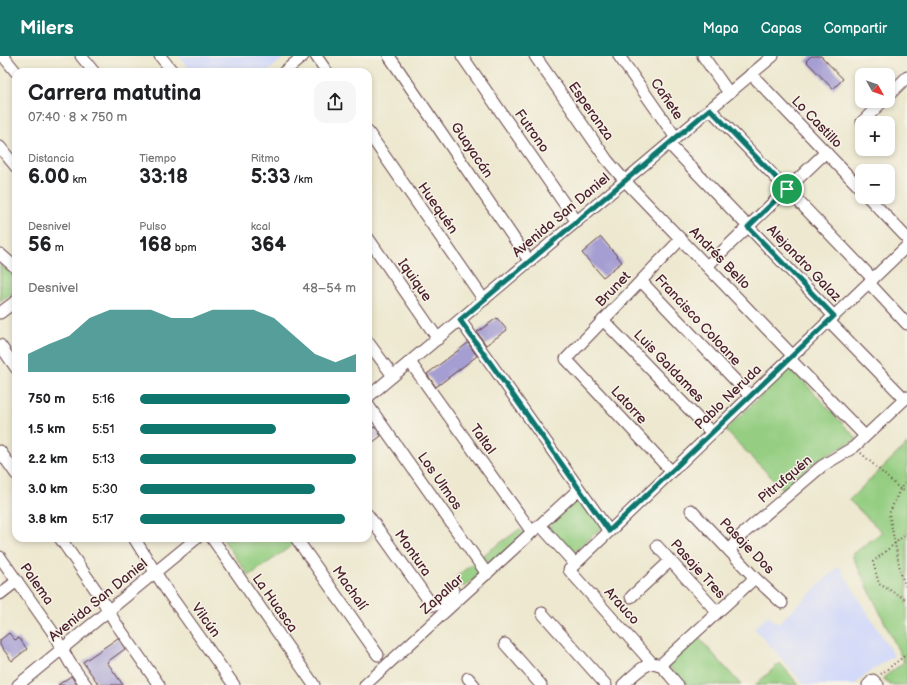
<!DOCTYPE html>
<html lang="es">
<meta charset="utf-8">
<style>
body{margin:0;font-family:"Balsamiq Sans",sans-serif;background:#f6f6f6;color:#202124;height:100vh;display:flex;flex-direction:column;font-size:15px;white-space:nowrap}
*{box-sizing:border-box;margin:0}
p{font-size:13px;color:#757577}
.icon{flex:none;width:22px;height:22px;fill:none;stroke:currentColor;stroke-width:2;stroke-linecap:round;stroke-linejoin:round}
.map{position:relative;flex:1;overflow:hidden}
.details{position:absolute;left:12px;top:12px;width:360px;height:474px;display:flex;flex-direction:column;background:#fff;border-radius:12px;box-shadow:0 2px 6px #0003}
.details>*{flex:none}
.needle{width:26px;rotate:130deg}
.controls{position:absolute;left:855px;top:12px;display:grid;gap:8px}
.controls a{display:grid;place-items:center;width:40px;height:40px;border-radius:8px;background:#fff;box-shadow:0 2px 6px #0003;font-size:20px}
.pin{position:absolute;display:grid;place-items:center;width:34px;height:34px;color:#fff;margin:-17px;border:2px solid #fff;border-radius:50%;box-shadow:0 1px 4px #0007}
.round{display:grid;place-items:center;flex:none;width:42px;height:42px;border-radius:12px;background:#f6f6f6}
.summary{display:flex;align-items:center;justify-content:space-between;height:68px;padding:0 16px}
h1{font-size:22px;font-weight:800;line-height:30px}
.stats{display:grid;grid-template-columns:repeat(3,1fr);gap:6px;height:68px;padding:4px 16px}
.stats div{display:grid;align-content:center}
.stats b{font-size:20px;font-weight:800}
.stats small{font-size:11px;font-weight:400}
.stats p{font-size:11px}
.chart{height:112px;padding:8px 16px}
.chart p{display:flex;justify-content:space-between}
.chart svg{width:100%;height:72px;margin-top:4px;fill:#0f766e;opacity:.7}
ul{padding:0 16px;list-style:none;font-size:13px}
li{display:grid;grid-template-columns:64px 48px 1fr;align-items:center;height:30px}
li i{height:10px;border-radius:5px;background:#0f766e}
header{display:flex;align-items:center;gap:24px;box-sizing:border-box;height:56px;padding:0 20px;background:#0f766e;color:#fff}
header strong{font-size:19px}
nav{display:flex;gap:22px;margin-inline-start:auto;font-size:14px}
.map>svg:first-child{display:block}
.built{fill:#d2d9f9}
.green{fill:#95ce82;stroke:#707656}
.building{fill:#a59ed2}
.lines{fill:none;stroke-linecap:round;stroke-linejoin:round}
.minor-casing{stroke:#623d44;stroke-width:13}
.path{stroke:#623d44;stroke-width:2;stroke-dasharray:1 3;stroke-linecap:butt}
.minor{stroke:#fff;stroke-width:11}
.route-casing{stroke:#fff;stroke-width:8}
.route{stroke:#0f766e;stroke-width:5}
.labels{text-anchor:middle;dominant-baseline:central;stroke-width:3;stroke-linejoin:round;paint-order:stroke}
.street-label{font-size:14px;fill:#4a1f2b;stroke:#f7f3e8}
</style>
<header>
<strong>Milers</strong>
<nav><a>Mapa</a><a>Capas</a><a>Compartir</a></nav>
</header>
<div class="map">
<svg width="907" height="629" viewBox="0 0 907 629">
<rect width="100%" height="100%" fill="#f7f3e8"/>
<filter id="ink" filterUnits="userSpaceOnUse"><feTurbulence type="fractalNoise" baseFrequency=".025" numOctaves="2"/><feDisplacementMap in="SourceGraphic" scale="8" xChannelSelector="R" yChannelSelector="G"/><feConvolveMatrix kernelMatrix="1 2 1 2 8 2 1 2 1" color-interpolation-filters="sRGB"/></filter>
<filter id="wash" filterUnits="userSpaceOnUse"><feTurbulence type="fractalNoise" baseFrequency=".012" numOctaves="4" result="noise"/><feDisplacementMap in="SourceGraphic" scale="16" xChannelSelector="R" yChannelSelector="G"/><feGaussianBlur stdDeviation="0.9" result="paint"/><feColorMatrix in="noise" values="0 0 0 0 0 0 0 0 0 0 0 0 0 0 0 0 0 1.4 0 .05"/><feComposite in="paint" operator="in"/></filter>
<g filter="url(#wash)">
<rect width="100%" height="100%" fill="#ede8cf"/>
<g class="built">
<path d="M179,0h107l-19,16h-75z"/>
<path d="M839,510l55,90 -22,14 -18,15h-49l-51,-57 14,-13 10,9z"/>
</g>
<g class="green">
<path d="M0,208l16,13v14l-16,10z"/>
<path d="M791,312l66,71 -42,23 -31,28 -59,-60z"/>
<path d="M907,388v241h-18l-6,-7 21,-16 -52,-107 30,-23 -33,-32z"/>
<path d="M577,442l26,28 -31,28 -24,-26z"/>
<path d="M520,473l5,5 -35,30 -8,-8z"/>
<path d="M222,482h67l5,6 -45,32z"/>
<path d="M473,507l9,10 -18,14 -8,-10z"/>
<path d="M698,581l43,48h-55l-19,-21z"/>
<path d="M780,607l19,22h-44z"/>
</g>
<g id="blocks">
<g class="building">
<path d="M811,0h10l22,23 -10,10 -27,-28z"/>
<path d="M601,181l21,25 -19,15 -21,-24z"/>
<path d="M497,262l10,12 -21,15 -9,-13z"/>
<path d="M468,287l9,13 -41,31 -9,-13z"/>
<path d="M368,371l8,1 5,8 -13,10z"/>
<path d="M9,577l6,7 4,-2 8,11 -15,12 -12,-16v-5z"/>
<path d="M118,582l7,11 -18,13 16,23h-24l-16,-23z"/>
<path d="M71,620l6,9h-19z"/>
</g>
</g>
</g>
<g filter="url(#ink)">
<use href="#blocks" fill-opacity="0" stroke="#623d44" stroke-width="1"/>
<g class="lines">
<defs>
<g id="minor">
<path d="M3,0l13,16"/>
<path d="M81,0l13,16"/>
<path d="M160,0l13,16"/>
<path d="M316,0l11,16"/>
<path d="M389,0l141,206"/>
<path d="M462,0l115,166"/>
<path d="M535,0l72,104 18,21 168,175"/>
<path d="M619,0l57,82"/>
<path d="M703,0l26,37"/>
<path d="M284,16l19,-16"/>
<path d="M751,18l111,116"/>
<path d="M888,40l19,-19"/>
<path d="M710,53l163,170"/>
<path d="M862,66l21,-21"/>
<path d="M368,76l116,168"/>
<path d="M669,88l165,172"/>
<path d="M0,91l16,20"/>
<path d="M868,141l39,41"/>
<path d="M368,182l70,101"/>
<path d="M0,198l16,14"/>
<path d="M707,210l119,-114"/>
<path d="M641,225l109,115"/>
<path d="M869,227l38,41"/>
<path d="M0,257l16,-12"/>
<path d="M460,264l149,211"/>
<path d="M603,264l109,113"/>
<path d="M829,265l76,78"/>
<path d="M368,286l25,34"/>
<path d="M0,289l16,23"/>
<path d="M790,303l75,77"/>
<path d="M410,306l122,170"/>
<path d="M368,341l405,-341"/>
<path d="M368,349l119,169"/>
<path d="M0,395l16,23"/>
<path d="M672,416l-106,-113 115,-120"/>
<path d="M691,454l64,68 27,25"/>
<path d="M368,459l64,90h4l2,-1 15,-14"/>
<path d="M540,469l35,39"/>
<path d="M60,482l38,55 17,29 44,63"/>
<path d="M134,482l33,53 67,94"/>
<path d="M212,482l102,147"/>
<path d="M296,482l82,117"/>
<path d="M657,490l60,66"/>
<path d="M730,495l7,-12 16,-14 69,-59 32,-19 53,-50"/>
<path d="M0,501l52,74 18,32 16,22"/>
<path d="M0,538l17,-13"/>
<path d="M631,541l39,-36"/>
<path d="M542,557l64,72"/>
<path d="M505,588l36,41"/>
<path d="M652,607l-83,-93 338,-324"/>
<path d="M660,609l95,-87"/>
<path d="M468,622l6,7"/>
<path d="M18,629l179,-147"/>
<path d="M365,629l214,-196"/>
<path d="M623,629c8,-7 25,-27 36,-20 7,4 13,14 19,20"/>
<path d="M868,629l5,-5 5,5"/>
</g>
</defs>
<use href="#minor" class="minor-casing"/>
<g class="path">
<path d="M861,397l39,36 7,3"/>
<path d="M907,424l-7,9 -11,25 12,60 6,16"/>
<path d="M907,477l-34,29 6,22 28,16"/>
<path d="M881,618l26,-20"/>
</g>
<use href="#minor" class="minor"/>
</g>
</g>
<g class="lines" filter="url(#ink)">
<defs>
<path id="route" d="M710,53l77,80 -39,38 86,89 -225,215 -149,-211z"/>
</defs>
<use href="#route" class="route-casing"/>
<use href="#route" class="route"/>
</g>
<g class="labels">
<g class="street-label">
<text transform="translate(667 43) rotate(56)">Cañete</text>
<text transform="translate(591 55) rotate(55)">Esperanza</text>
<text transform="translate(817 66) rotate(46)">Lo Castillo</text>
<text transform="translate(532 75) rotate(55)">Futrono</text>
<text transform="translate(472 94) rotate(56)">Guayacán</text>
<text transform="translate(438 152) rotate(55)">Huequén</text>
<text transform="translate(561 159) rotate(-40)">Avenida San Daniel</text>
<text transform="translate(720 202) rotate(46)">Andrés Bello</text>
<text transform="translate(804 207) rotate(46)">Alejandro Galaz</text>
<text transform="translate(415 224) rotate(55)">Iquique</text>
<text transform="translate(613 233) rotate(-46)">Brunet</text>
<text transform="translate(698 264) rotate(47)">Francisco Coloane</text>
<text transform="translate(669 310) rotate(46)">Luis Galdames</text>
<text transform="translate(728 341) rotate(-44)">Pablo Neruda</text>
<text transform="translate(629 349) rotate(47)">Latorre</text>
<text transform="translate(483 383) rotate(54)">Taltal</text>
<text transform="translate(785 423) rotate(-40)">Pitrufquén</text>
<text transform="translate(440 425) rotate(55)">Los Ulmos</text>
<text transform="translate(747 490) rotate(46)">Pasaje Dos</text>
<text transform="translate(413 497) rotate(55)">Montura</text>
<text transform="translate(698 513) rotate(48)">Pasaje Tres</text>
<text transform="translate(37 528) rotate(55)">Palema</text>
<text transform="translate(350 532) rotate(55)">Machalí</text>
<text transform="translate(442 538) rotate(-42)">Zapallar</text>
<text transform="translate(98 544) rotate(-39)">Avenida San Daniel</text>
<text transform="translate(275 547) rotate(55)">La Huasca</text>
<text transform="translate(622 550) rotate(48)">Arauco</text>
<text transform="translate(206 564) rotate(54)">Vilcún</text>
</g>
</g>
</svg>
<div class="controls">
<a><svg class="needle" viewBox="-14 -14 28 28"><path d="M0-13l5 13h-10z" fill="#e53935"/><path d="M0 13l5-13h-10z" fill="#757577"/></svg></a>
<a>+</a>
<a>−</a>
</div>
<div class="pin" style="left:787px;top:133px;background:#1e9e55"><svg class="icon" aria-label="arrive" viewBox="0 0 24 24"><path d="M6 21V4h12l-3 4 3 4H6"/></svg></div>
<section class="details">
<div class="summary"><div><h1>Carrera matutina</h1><p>07:40 · 8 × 750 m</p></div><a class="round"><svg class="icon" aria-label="share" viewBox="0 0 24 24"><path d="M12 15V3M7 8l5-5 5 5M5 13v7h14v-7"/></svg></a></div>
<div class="stats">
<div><p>Distancia</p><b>6.00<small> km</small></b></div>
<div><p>Tiempo</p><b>33:18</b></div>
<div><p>Ritmo</p><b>5:33<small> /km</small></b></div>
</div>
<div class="stats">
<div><p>Desnivel</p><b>56<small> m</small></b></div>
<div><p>Pulso</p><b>168<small> bpm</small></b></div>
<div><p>kcal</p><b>364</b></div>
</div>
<div class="chart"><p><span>Desnivel</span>48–54 m</p>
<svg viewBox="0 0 160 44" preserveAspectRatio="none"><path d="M0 44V33L10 27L20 22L30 11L40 6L50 6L60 6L70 11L80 11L90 6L100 6L110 6L120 11L130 22L140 33L150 38L160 33V44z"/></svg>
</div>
<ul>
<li><b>750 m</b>5:16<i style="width:97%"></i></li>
<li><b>1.5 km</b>5:51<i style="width:63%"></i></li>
<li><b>2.2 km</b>5:13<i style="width:100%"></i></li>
<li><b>3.0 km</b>5:30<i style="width:81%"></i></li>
<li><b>3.8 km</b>5:17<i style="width:95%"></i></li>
</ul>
</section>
</div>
